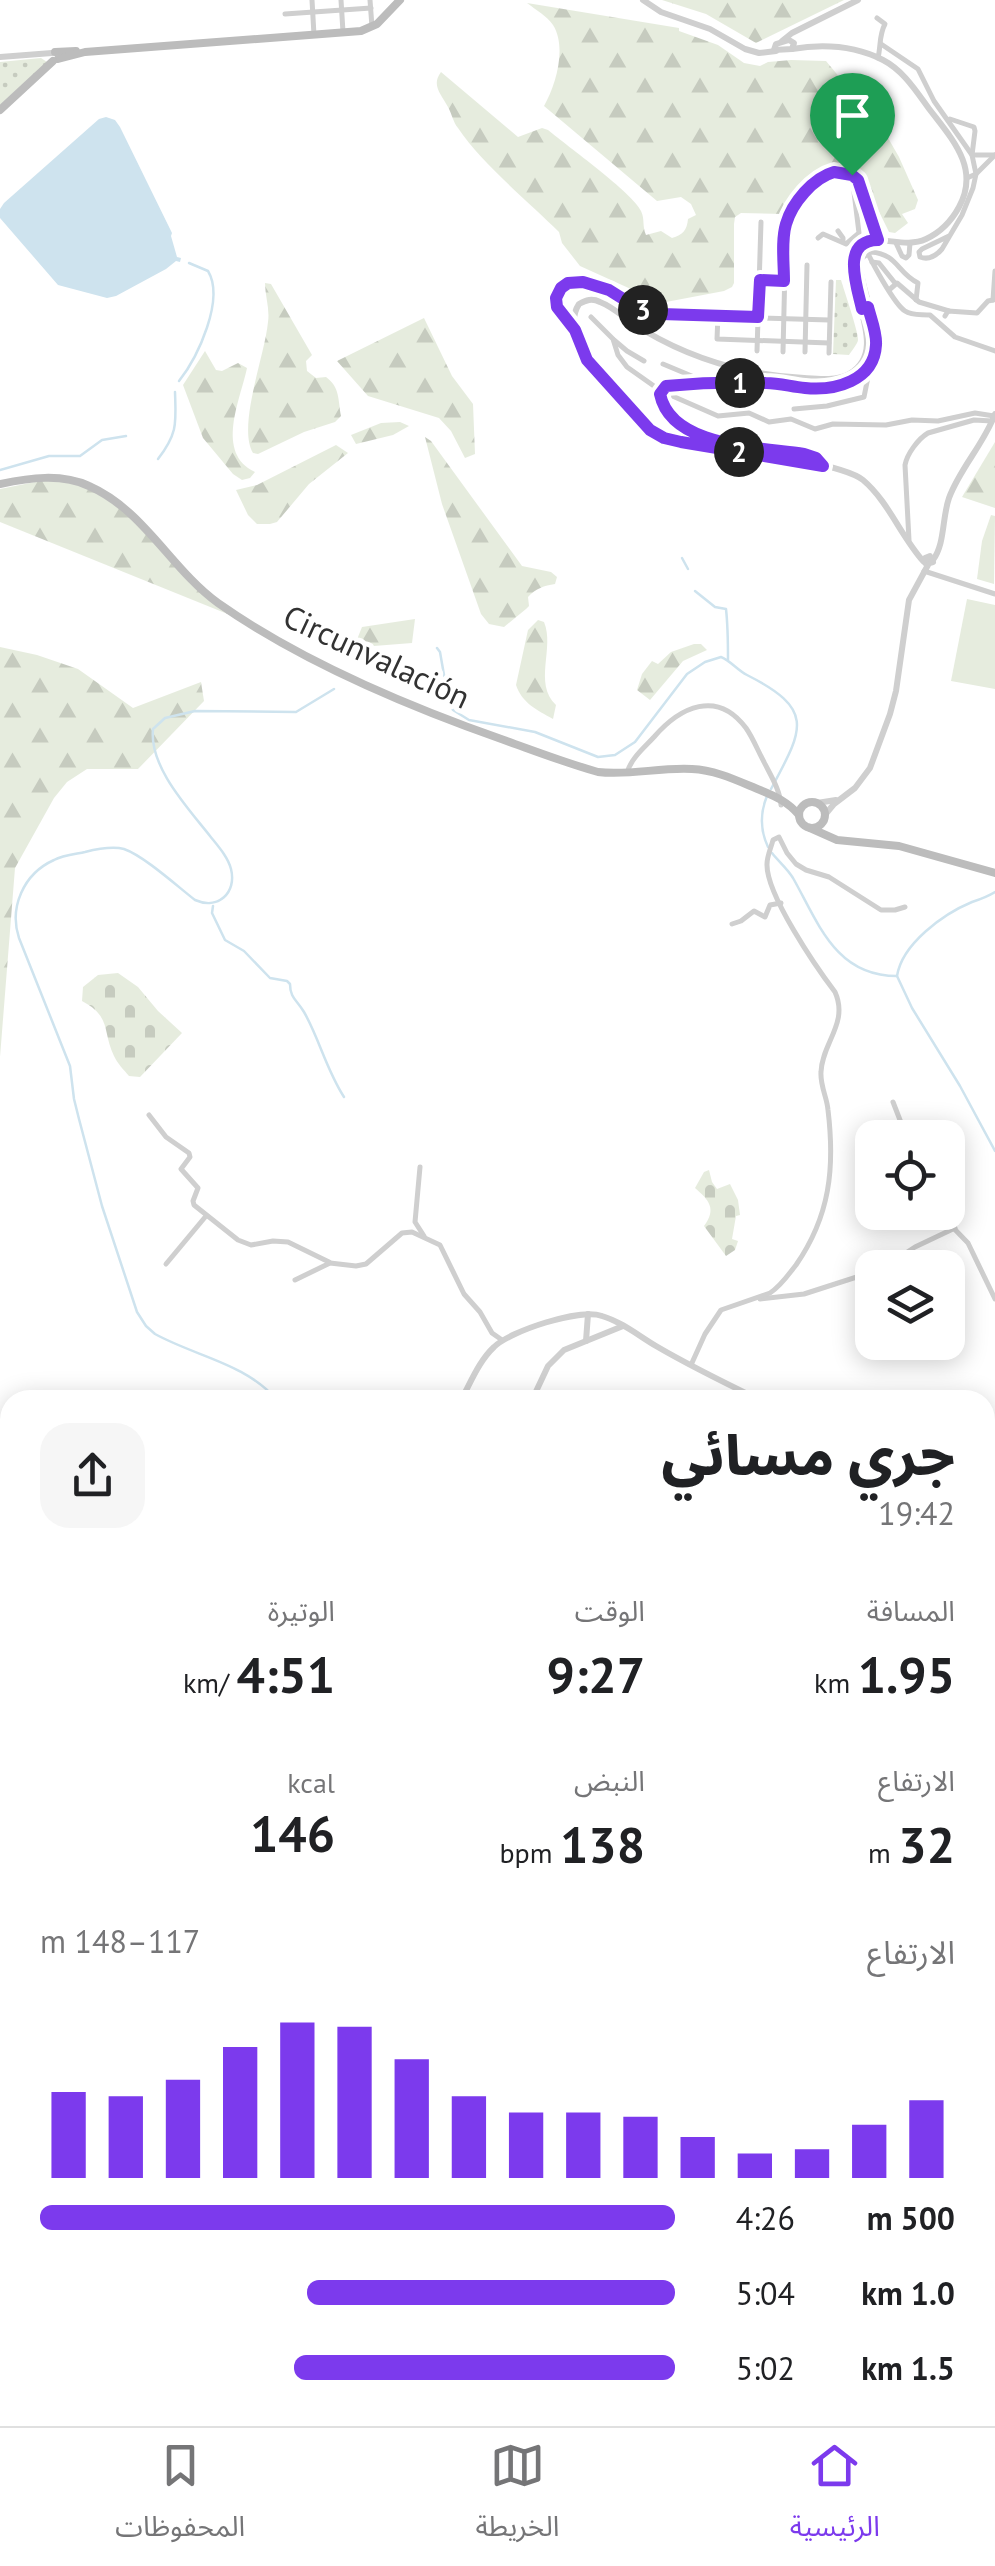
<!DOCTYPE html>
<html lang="ar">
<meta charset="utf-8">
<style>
body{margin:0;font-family:"PT Sans","Noto Sans Arabic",sans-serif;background:#f6f6f6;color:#202124;direction:rtl;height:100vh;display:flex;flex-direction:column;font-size:38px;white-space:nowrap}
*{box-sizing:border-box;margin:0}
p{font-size:32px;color:#757577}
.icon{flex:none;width:55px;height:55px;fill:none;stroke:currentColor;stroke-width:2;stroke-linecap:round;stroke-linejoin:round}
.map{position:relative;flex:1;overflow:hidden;direction:ltr}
.side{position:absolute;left:0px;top:1390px;width:995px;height:1038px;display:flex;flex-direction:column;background:#fff;border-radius:30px 30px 0 0;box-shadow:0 5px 25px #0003;direction:rtl}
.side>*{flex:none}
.controls{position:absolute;left:855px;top:1120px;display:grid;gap:20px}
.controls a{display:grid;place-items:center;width:110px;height:110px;border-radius:20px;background:#fff;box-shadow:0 5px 25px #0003;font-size:50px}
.pin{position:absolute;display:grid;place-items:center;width:85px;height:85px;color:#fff;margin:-102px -42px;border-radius:50% 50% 50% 0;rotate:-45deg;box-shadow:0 0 10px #0007}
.pin .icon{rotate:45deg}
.km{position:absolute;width:50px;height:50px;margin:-25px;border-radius:50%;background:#222;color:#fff;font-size:28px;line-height:50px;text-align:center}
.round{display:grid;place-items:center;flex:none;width:105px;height:105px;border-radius:30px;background:#f6f6f6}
.head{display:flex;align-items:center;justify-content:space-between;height:170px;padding:0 40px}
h1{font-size:55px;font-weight:800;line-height:75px}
.metrics{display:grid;grid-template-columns:repeat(3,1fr);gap:15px;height:170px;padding:10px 40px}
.metrics div{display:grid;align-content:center}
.metrics b{font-size:50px;font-weight:800}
.metrics small{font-size:28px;font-weight:400}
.metrics p{font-size:28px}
.chart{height:280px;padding:20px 40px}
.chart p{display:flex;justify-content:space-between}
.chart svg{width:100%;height:180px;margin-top:10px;stroke:#7c3aed;stroke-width:6}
ul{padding:0 40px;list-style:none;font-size:32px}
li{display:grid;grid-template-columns:160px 120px 1fr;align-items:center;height:75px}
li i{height:25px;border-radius:12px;background:#7c3aed}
.tabs{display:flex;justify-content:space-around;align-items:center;height:140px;border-top:2px solid #e0e0e0;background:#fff;font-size:28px;color:#757577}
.tabs a{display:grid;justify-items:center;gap:5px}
.tabs .selected{color:#7c3aed}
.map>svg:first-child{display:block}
.forest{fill:url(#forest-firs)}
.cemetery{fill:url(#cemetery-stones)}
.park{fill:url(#park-dots)}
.garden{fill:#e6ecde}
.water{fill:#cee3ee}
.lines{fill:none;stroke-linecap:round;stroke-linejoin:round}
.stream{stroke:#cee3ee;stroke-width:2.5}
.minor{stroke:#cfcfcf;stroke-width:5}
.tertiary{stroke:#cfcfcf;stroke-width:6}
.secondary{stroke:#bcbcbc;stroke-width:8}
.route-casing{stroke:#fff;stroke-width:20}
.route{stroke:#7c3aed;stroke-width:12}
.labels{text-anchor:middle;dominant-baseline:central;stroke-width:10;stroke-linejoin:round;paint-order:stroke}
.street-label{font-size:32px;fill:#323232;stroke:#fff}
</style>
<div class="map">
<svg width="995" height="2426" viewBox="0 0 995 2426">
<defs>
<pattern id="forest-firs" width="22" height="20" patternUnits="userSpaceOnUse" patternTransform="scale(2.5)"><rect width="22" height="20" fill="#e6ecde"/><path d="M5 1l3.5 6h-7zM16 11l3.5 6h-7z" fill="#c6cbbf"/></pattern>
<pattern id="cemetery-stones" width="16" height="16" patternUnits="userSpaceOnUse" patternTransform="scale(2.5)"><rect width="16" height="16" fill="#e6ecde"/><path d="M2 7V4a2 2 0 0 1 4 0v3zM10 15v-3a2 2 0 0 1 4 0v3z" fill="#c6cbbf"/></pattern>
<pattern id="park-dots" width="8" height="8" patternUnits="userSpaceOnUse" patternTransform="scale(2.5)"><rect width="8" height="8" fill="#e6ecde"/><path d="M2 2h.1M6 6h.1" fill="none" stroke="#c6cbbf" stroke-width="1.8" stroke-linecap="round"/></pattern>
</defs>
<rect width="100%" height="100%" fill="#fff"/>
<g class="forest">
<path d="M662,0h182l-88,43 -50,-29z"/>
<path d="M527,3l152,25v3l39,14 26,18 16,3 8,-4 23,-2 35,1 58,70 15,26 19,43 -3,9 -13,5 6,9 -13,10 -6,-1 -30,-61c-33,-17 -59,19 -76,43l-42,-1 -6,4 -1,7v59l-2,4 -8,4 -58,11 -33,-12 -53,-24 -18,-23 -3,-11c-30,-30 -78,-69 -101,-104 -5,-6 -6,-14 -10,-21 -7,-13 -17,-22 -7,-35l77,65 24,-9 6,2c19,16 85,63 93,81 4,8 1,15 5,24l15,-4 11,7c11,-3 15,-8 16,-19l8,-4 -5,-11 -10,-7 -24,4 -113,-95c12,-21 23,-59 9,-81 -6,-9 -17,-15 -26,-22z"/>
<path d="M265,283l6,1 41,71 -6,6 1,10 9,7 10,-1c14,10 12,23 15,39l-6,6 -31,10 -46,22 -5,-1c-16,-26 12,-98 15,-131 2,-13 -3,-26 -3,-39z"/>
<path d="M424,318l28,58 21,28 2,50 -10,4 -14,-27 -12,-13 -71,-22 -31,-35z"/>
<path d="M205,351l11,19 6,1 16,-8 9,5c-7,33 -32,85 8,104l-5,6 -8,2 -9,-6 -30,-36 -20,-53z"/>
<path d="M400,422l9,4 -16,9 -37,9 -5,-9 30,-12z"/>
<path d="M425,437l6,4 91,125 29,6 6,5 -2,7c-11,2 -19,4 -27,13l1,9 -3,3 -22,18 -15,-3 -8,-10 -39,-110z"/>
<path d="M995,442v66l-33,-11z"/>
<path d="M336,445l12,8 -39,31 -32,38 -7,2h-13l-9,-9 -12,-25 21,-5z"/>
<path d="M45,480l36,4 43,26 106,105 -230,-93v-33z"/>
<path d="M415,619l-3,24 -51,4 -5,-5 6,-15z"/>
<path d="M538,620l6,2c11,26 -11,61 12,83l-3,14c-16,-9 -31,-16 -37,-34l12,-55z"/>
<path d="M694,644h7l6,6 -24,11 -33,39 -13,-10 5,-16 10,-13 6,3 13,-12z"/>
<path d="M0,647l37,8 41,14 55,39 68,-26 3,19 -66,68h-51l-20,13 -13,16 -39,70 -15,189z"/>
<path d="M0,1585l10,1v72l-10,15v-34l4,-10 -4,-1z"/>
</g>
<g class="cemetery">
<path d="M118,973l20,14 20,24 24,22 -42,44 -11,-1c-5,-6 -12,-13 -15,-20 -12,-25 -2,-39 -32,-55l1,-14 15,-12z"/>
<path d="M709,1170l3,12 5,7 13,-5 8,16 2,15 -4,1 -4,23 6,2 -3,9 -9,6 -22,-30c13,-17 5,-26 -9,-38l9,-16z"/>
</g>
<g class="park">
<path d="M41,58l6,4 -47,43v-43z"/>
<path d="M836,280h5c3,10 18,54 17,60 0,3 -7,12 -9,15l-16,-1z"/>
</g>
<g class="garden">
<path d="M991,515l4,1 -1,68 -17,-5 5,-38z"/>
<path d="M967,599l28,6v84l-44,-8z"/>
</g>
<path class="water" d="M106,117l9,3 5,7 52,106 -1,3 6,21 4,1 -1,4 -4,-1 -10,8 -50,27 -9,2 -49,-13 -58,-67v-9l4,-6 95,-84z"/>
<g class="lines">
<g class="stream">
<path d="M179,381c19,-24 46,-82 29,-110l-19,-8"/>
<path d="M158,459c20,-26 18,-36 17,-67"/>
<path d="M0,470l49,-14h31l22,-16 24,-4"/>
<path d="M682,558l6,11"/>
<path d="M695,591l20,16 11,2c2,18 2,34 2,51"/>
<path d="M437,648l3,4 8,46 5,12 16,10 66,12 63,25 17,-2 20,-13 52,-68 18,-12 16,-5c10,4 16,13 26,18 69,35 56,54 24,114"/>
<path d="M767,796c-7,17 -7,34 1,51"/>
<path d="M772,853c7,9 15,15 21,25 25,44 42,98 104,98"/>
<path d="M995,892c-8,5 -14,7 -23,10 -29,12 -70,42 -75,74l15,32 48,78 35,65"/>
<path d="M213,906l-1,7 13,27 19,11 26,27 17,3 3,3c0,14 7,16 14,28 15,26 22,57 40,85"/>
<path d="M277,1400c-32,-37 -80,-43 -122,-66l-9,-8 -9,-14 -35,-106 -23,-87 -5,-20 -4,-33 -51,-128c-10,-30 4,-64 35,-78 9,-5 22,-6 31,-8 12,-3 27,-6 39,-3 20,7 53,37 71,51 23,10 42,-7 36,-31 -3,-12 -13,-23 -21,-33 -22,-28 -61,-69 -57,-107l12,-11 30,-7 101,1 38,-23"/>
<path d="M0,1604l10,1"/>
<path d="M985,1666l10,-9"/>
<path d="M985,2244h10"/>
</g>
<g class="minor">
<path d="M312,0l2,35"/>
<path d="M341,0l2,32"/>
<path d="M370,0l2,27"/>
<path d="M285,14l86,-6"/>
<path d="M877,18l8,6c-6,11 -4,21 -7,34"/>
<path d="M881,44l37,25 16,32 38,54 4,19 -3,14 -11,27 -20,34c-6,7 -14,11 -22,8l-1,-5 3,-3 27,-13"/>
<path d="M950,119l24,8 1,4 -3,24h23"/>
<path d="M967,178l9,-4 19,-19"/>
<path d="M838,231l5,7v4"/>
<path d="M818,238l5,-4 23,10 13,-11 -7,-57"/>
<path d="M896,243l6,13 4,2 3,-3 1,-12"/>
<path d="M865,247c6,14 29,57 40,64 7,5 16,3 25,4l25,22 40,14"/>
<path d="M872,262l7,1 16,20"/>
<path d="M759,280l25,1"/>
<path d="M889,290l8,-7 22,19 30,9"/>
<path d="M993,300l2,-29"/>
<path d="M718,315l-1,24 112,4"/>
<path d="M945,316l3,-5 29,2 11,-12 5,-1"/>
<path d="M591,317l22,22 5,16 9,12 34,24 57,25 31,-3 20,9 22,-3 24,10 18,-5 53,1 26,-5 26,1 37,-8 19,3"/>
<path d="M575,330c-11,-15 -24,-23 -14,-42l7,-5 15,-1 26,8 27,17 25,8 168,5"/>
<path d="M614,340l13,11 17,10"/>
<path d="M757,351l4,-129"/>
<path d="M783,352l3,-127 22,-36 19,-15 14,-1 11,2 10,13 16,52"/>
<path d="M805,352l2,-87"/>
<path d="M829,353l2,-71"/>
<path d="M663,364l43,18"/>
<path d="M661,391l5,-4c30,-4 61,-5 92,-4 36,0 111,23 118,-35 2,-22 -13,-59 -16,-83l2,-7 9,-6c27,2 26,21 47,31l-2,17"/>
<path d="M661,391c-1,54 105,57 143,63l13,4 6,7"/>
<path d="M742,393l8,-1 10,-7"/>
<path d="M794,409l33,-3 37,-9 6,-30"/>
<path d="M909,540l-4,-75c2,-11 13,-26 23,-32l46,-13 18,1"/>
<path d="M924,571l71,23"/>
<path d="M627,773c4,-15 17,-25 27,-36 26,-30 63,-48 92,-9 7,10 12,23 18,34 7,14 16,28 17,43"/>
<path d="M732,924l9,-3 13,-10 11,6 5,-12 11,-2"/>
<path d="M893,1102l14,36"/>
<path d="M149,1115l17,22 23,16 1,4 -9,12 17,19 -5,13 1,4 44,35 13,5 22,-4 15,1 41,20"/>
<path d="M420,1167l-5,55 9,14"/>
<path d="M938,1212l30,31 27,56"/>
<path d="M166,1264l40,-48"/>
<path d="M883,1268l32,-21 40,-19"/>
<path d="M295,1280l35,-17 26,3 10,-2 36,-31 10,-1 28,13 24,49 16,18 12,21 10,7"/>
<path d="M760,1299l44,-5 68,-22"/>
<path d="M691,1365l14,-31 16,-24 49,-17c11,-7 18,-18 26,-28 34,-49 39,-97 32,-155 -1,-13 -8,-24 -7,-38 1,-29 28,-49 14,-80 -19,-25 -69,-98 -68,-128 0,-8 4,-16 6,-24l6,-3 8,16 9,11 10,6 23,7 52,33h14l10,-3"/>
<path d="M985,1681l10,-1"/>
<path d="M985,1853l10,-1"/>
<path d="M985,2025l10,6"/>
<path d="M985,2047l10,4"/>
<path d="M985,2082l10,-2"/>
<path d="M985,2115l10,-3"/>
<path d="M985,2383l10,-2"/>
</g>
<g class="tertiary">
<path d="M643,0l18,12 49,17 35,20 14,4 17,-2"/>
<path d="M789,40l5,3 -2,6 -18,1 2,-6z"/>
<path d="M782,41l10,-8 66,-33"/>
<path d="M792,49c30,-5 63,-3 91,11 21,11 33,31 47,50 23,30 50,59 29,97 -7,13 -18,25 -33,32 -20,9 -40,-2 -61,2 -38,32 33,105 -16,133 -12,7 -31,5 -45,4 -56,-3 -110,-18 -159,-47 -16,-8 -29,-23 -45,-29 -8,-4 -14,-2 -21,2 -24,36 46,104 71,126l13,8 18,4c36,6 159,19 182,38 26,22 38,57 61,82"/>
<path d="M0,57l52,-4"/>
<path d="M930,556l3,6 -7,2 -1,-6z"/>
<path d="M933,560c12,-16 9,-42 16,-62 11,-30 35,-54 46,-84"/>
<path d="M817,803l19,-3"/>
<path d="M824,816l10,-12 21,-16 15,-20 20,-54 6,-23 13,-91 19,-35"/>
<path d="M586,1341l2,-27"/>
<path d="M461,1400c10,-18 18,-39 33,-53 16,-16 86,-39 108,-31 20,6 37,20 54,30 34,20 69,37 104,54"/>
<path d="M532,1400l16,-34 16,-16 59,-24"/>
<path d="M0,1450l10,4"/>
<path d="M985,1513l10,3"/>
<path d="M0,2016l10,-12"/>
</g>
<g class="secondary">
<path d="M55,52l21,-1"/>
<path d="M58,59l27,-7 276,-21 16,-7 23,-24"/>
<path d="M0,110l53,-49"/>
<path d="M0,484c29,-6 61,-11 89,2 55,24 82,83 129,117 84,59 189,103 286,137 31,11 62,23 94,32 31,4 62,-5 94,-3 24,1 46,12 68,21 15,6 28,12 39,25"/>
<circle cx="812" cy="815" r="13"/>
<path d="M810,828l27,12 62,6 96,27"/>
</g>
</g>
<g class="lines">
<defs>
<path id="route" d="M834,172l18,3 6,5 20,60c-38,1 -21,46 -16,69l6,-2c3,12 9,26 8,38 -2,36 -41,46 -71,43 -13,-1 -25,-5 -39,-5 -33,-1 -67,0 -100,3l-6,8c11,54 101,53 144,60l12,4 7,8 -142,-24 -17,-4 -14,-8 -63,-70 -12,-30 -18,-23 -1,-9 5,-10 7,-5 15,-1 26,8 27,17 25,7 97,3 2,-37 24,1c0,-18 -3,-40 2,-57 6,-21 27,-46 48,-52z"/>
</defs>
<use href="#route" class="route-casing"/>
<use href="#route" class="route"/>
</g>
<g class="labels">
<g class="street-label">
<text transform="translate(377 656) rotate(25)">Circunvalación</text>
</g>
</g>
</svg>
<div class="controls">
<a><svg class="icon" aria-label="locate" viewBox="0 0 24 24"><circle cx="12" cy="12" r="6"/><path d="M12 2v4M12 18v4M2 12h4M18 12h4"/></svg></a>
<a><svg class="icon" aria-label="layers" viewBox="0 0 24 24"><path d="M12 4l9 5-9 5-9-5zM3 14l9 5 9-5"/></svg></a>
</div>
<div class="pin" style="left:852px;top:175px;background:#1e9e55"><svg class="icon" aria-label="arrive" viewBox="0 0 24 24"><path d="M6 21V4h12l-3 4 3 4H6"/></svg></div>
<b class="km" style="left:740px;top:383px">1</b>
<b class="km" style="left:739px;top:452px">2</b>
<b class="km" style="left:643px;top:310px">3</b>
<section class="side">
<div class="head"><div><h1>جري مسائي</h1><p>19:42</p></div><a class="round"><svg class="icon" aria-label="share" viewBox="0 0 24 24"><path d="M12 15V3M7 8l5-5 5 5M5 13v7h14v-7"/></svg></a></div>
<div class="metrics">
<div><p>المسافة</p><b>1.95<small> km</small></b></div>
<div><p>الوقت</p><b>9:27</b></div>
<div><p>الوتيرة</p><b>4:51<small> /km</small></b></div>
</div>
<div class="metrics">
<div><p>الارتفاع</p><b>32<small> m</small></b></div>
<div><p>النبض</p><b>138<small> bpm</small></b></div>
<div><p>kcal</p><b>146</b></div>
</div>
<div class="chart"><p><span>الارتفاع</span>117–148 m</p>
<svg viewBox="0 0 160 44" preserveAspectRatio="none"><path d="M5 44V23M15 44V24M25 44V20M35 44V12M45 44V6M55 44V7M65 44V15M75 44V24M85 44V28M95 44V28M105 44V29M115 44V34M125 44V38M135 44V37M145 44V31M155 44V25"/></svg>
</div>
<ul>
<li><b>500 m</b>4:26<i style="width:100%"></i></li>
<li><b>1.0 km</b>5:04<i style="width:58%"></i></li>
<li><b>1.5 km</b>5:02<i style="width:60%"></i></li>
</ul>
</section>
</div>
<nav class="tabs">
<a class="selected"><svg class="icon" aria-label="home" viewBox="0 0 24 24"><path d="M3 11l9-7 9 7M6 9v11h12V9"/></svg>الرئيسية</a>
<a><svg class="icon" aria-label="map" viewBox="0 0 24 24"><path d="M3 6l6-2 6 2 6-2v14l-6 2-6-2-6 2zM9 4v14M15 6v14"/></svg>الخريطة</a>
<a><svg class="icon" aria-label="saved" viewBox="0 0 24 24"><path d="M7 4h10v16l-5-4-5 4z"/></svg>المحفوظات</a>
</nav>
